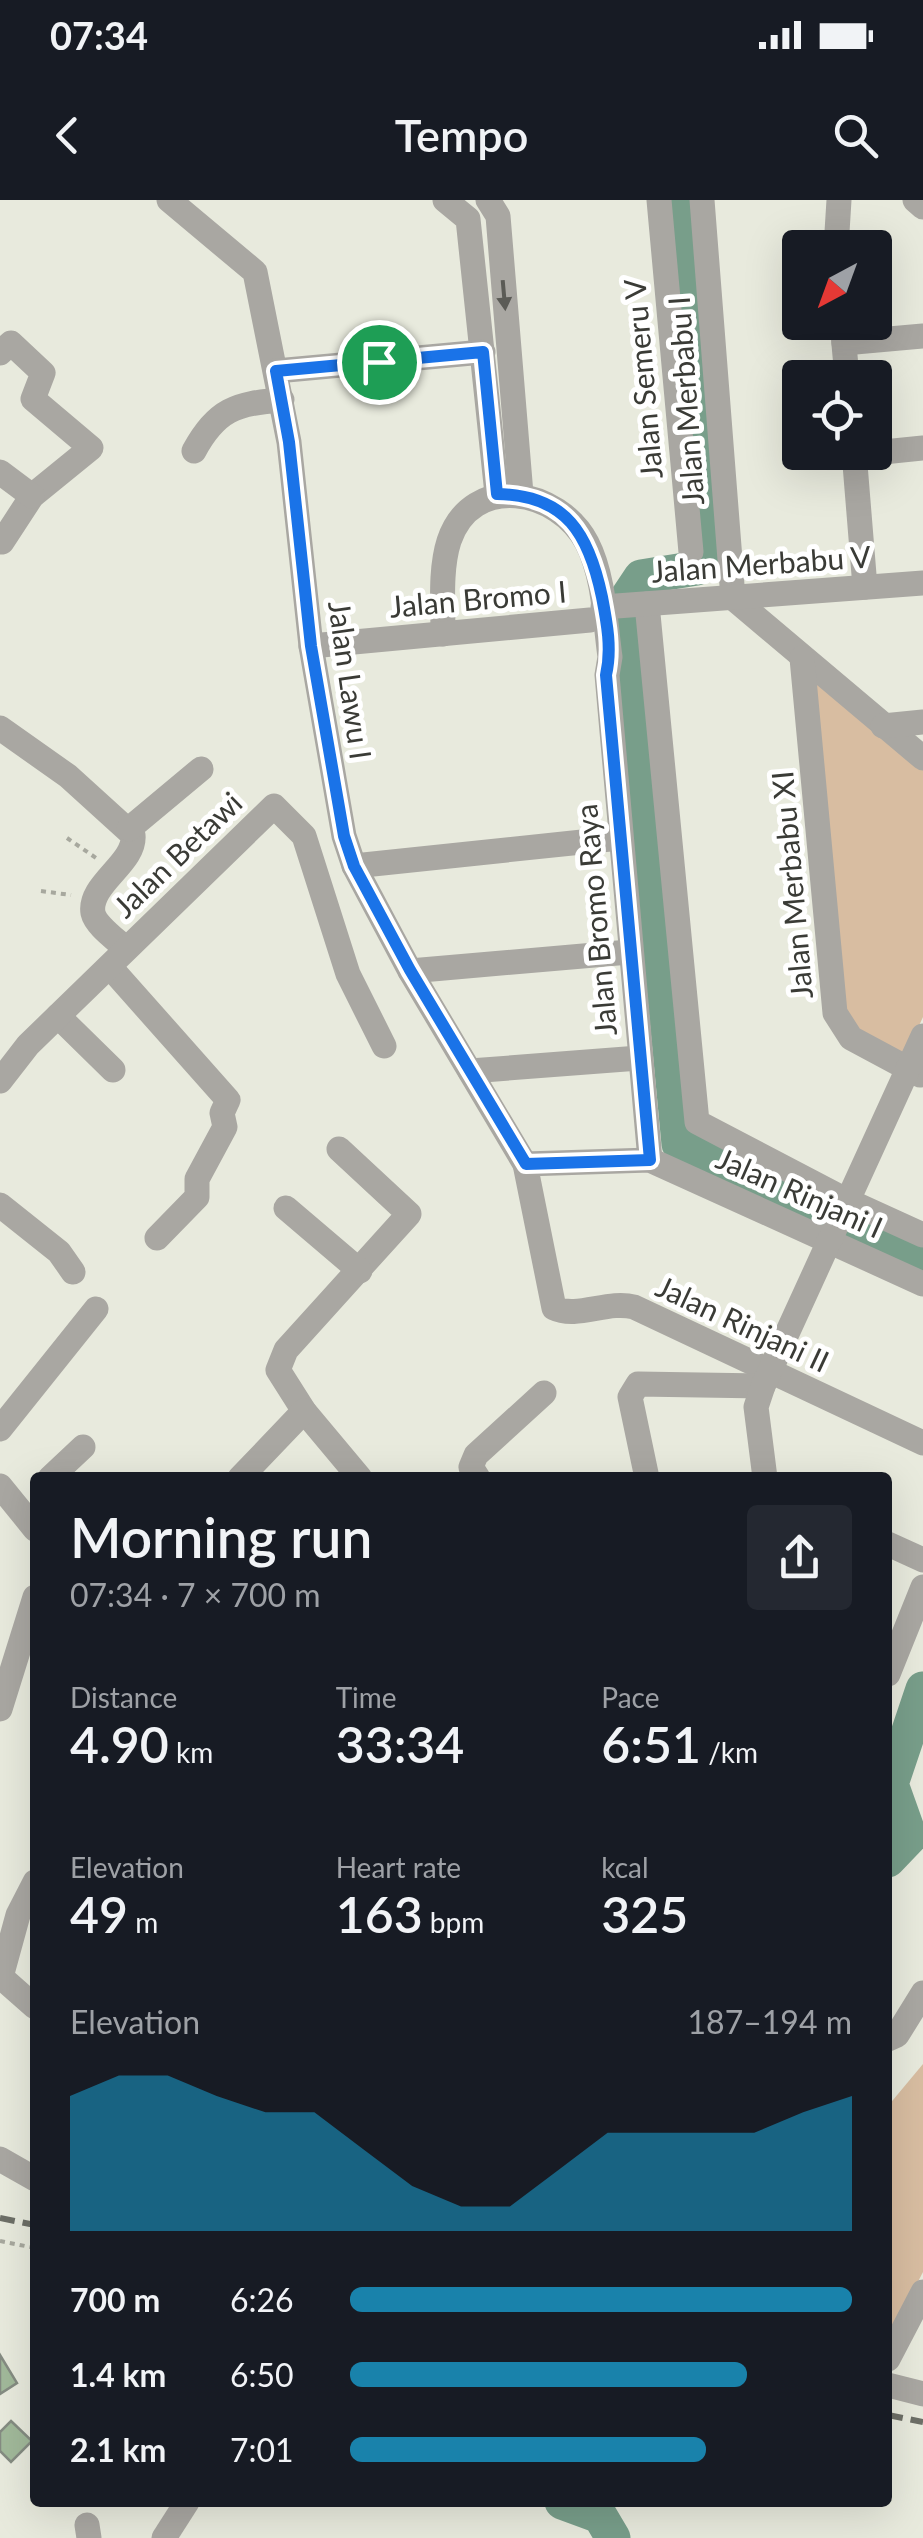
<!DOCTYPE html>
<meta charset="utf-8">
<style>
body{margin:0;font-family:Lato,sans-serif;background:#242831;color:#f1f3f6;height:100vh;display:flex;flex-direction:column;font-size:38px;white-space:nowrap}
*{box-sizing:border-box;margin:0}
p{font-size:32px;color:#9ea1a6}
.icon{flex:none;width:55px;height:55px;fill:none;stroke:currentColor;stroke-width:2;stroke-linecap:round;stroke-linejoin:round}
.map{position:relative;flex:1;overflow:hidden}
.drawer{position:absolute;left:30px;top:1272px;width:862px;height:1035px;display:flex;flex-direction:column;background:#171b24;border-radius:10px;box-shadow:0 10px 40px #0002}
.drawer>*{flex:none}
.needle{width:65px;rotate:221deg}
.buttons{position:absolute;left:782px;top:30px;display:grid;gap:20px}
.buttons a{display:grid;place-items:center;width:110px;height:110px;border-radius:10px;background:#171b24;box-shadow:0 10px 40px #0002;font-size:50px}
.pin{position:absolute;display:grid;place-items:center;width:85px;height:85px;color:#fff;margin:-42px;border:5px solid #fff;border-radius:50%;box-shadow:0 2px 10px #0007}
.round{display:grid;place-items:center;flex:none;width:105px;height:105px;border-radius:10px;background:#242831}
.overview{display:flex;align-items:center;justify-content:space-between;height:170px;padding:0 40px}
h1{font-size:55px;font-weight:600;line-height:75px}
.stats{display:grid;grid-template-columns:repeat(3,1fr);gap:15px;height:170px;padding:10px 40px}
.stats div{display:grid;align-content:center}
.stats b{font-size:50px;font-weight:600}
.stats small{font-size:28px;font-weight:400}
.stats p{font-size:28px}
.chart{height:280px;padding:20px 40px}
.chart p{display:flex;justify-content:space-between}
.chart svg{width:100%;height:180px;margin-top:10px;fill:#1982ab;opacity:.7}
ul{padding:0 40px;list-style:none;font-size:32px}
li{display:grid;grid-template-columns:160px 120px 1fr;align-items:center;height:75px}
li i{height:25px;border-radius:12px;background:#1982ab}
.status{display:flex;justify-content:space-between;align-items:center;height:70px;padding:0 50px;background:#171b24;direction:ltr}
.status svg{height:28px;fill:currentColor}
header{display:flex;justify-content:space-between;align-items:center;height:130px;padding:0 40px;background:#171b24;font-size:45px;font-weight:600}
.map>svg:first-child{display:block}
.green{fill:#d8bda1}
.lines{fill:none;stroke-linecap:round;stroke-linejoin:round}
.river{stroke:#789e8a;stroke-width:35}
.building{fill:#a1b99a;stroke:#858c82;stroke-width:2.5}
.path{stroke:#a7a89e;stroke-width:4;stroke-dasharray:5 5;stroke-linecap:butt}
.street{stroke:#a9a7a2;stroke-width:25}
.rail{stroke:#6d6f67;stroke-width:6;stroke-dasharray:15 8;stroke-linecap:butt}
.oneway{fill:#5b5b56}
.route-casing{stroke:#fff;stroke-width:20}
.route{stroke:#1a73e8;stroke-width:12}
.labels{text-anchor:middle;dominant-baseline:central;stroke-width:10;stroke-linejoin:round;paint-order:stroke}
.street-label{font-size:30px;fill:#3a3b36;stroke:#fff}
</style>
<div class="status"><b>07:34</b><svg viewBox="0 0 49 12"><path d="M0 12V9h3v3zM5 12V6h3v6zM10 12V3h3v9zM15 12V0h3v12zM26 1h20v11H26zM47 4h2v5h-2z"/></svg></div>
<header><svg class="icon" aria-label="back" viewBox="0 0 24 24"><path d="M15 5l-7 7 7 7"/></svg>Tempo<svg class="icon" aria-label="search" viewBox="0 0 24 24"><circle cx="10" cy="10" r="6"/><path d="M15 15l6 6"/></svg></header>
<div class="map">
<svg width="923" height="2338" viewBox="0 0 923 2338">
<rect width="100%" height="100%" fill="#e8eadd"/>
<g class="green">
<path d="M811,479l112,89v249l-18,39 -58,-32z"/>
<path d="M923,1864v208l-28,54 -7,-3v-217z"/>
</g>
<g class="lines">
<g class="river">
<path d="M681,0l28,351 -12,17 -56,9 -14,21 52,546 244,111"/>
<path d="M888,1660l22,-23 -19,-53 32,-95"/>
<path d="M562,2302l38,14 13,22"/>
</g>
</g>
<g class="building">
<path d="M0,2155l17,28 -17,11z"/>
<path d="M11,2221l21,20 -21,21 -11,-11v-19z"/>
</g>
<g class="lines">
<g class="path">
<path d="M67,638l32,22"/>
<path d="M41,691l30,4"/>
<path d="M0,2041l35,7"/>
</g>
<g class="street">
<path d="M169,0l86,72 34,170 22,204 33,190 10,30 56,105 115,193 29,144c23,11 54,-8 80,-1l289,136"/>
<path d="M445,0l23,19 29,275"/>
<path d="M488,0l10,16 23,278"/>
<path d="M659,0l32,352"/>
<path d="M702,0l31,398 190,160"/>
<path d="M915,0l8,7"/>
<path d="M836,48l3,-48"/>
<path d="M842,122l5,56"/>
<path d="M844,143l79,-7"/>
<path d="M0,153l11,-10 32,30 -10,26 58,49 -59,48 -30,46"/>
<path d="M276,171l207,-19"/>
<path d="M194,251c22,-41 42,-48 88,-51"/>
<path d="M854,252l11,135"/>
<path d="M854,255l69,-7"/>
<path d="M0,272l32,24"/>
<path d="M647,404l50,518 149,78 77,35"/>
<path d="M603,407l320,-24"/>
<path d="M443,434c0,-29 -3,-65 6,-93 23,-69 110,-52 138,2 17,33 18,78 23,114l-3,18 43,485"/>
<path d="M311,446l279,-26"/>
<path d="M802,458l33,355 16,25 69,37"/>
<path d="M883,526l40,-4"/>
<path d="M0,528l68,48 65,59c3,28 -45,49 -40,78 3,13 24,27 33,36"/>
<path d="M129,629l72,-60"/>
<path d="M354,666l266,-28"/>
<path d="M110,767l118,133 -6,13 3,14 -28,52v18l-40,41"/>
<path d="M410,771l219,-19"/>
<path d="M58,816l55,54"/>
<path d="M470,871l169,-13"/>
<path d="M0,881l28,-36 246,-239 30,30 44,138 36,72"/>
<path d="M339,949l70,65 -123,136 -8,20 26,41 56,67"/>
<path d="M525,964l125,-4 273,124"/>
<path d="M0,1005l59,47 14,20"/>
<path d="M286,1008l74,63"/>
<path d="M0,1229l96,-120"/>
<path d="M50,1278l33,-31"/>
<path d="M240,1278l64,-67"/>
<path d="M478,1278l-7,-11 5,-12 68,-62"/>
<path d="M647,1278l-17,-81 8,-13 125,2"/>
<path d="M765,1278l-9,-71 7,-21 160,-350"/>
<path d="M0,1286l35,43"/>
<path d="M888,1344l35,16"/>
<path d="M888,1474l35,-87"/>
<path d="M0,1509l35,-112"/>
<path d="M0,1776l35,31"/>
<path d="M1,1777l17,-62 17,-33"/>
<path d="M888,1839l9,-4 26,-42"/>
<path d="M0,1959l35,20"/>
<path d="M888,2159l35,-67"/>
<path d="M888,2185l35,9"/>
<path d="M87,2325l2,13"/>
<path d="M164,2338l23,-36"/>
</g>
<g class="rail">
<path d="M0,2018l35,7"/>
<path d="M888,2215l35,7"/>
</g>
</g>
<defs><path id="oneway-solid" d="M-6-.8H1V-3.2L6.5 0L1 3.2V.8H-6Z" transform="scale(2.5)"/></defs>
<use class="oneway" href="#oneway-solid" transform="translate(504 95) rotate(85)"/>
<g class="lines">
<defs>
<path id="route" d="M483,152l14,142c70,1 92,41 105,103 5,26 10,52 4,78l44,485 -124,4 -116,-194 -56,-104 -10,-30 -33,-190 -22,-204 -13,-71z"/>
</defs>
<use href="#route" class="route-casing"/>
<use href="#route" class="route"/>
</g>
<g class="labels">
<g class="street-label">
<text transform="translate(642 179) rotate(-95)">Jalan Semeru V</text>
<text transform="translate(685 201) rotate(-94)">Jalan Merbabu I</text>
<text transform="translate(761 363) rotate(-4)">Jalan Merbabu V</text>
<text transform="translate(478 398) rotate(-5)">Jalan Bromo I</text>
<text transform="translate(351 480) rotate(82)">Jalan Lawu I</text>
<text transform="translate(177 654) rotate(-44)">Jalan Betawi</text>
<text transform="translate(791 685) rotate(-95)">Jalan Merbabu XI</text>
<text transform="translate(595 720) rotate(-95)">Jalan Bromo Raya</text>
<text transform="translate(800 992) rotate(24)">Jalan Rinjani I</text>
<text transform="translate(743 1123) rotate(25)">Jalan Rinjani II</text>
</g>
</g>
</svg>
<div class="buttons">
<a><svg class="needle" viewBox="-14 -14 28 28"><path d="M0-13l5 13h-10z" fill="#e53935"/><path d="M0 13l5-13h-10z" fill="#9ea1a6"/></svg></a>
<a><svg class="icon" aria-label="locate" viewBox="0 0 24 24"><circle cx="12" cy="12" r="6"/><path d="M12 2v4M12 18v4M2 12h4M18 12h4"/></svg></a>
</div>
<div class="pin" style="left:379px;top:162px;background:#1e9e55"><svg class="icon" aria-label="arrive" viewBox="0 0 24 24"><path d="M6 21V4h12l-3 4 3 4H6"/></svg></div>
<section class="drawer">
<div class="overview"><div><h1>Morning run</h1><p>07:34 · 7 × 700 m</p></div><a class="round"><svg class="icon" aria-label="share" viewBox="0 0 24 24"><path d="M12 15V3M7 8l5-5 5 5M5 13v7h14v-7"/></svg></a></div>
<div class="stats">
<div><p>Distance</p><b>4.90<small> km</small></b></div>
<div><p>Time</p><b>33:34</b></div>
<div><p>Pace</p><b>6:51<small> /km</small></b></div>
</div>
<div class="stats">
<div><p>Elevation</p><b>49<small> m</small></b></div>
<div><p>Heart rate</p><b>163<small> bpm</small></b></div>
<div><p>kcal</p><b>325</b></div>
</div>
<div class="chart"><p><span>Elevation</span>187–194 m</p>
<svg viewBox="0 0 160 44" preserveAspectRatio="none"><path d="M0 44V11L10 6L20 6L30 11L40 15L50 15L60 24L70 33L80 38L90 38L100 29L110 20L120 20L130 20L140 20L150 15L160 11V44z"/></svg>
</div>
<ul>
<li><b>700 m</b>6:26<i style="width:100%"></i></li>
<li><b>1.4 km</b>6:50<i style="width:79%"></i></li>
<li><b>2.1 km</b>7:01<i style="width:71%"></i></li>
</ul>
</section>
</div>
